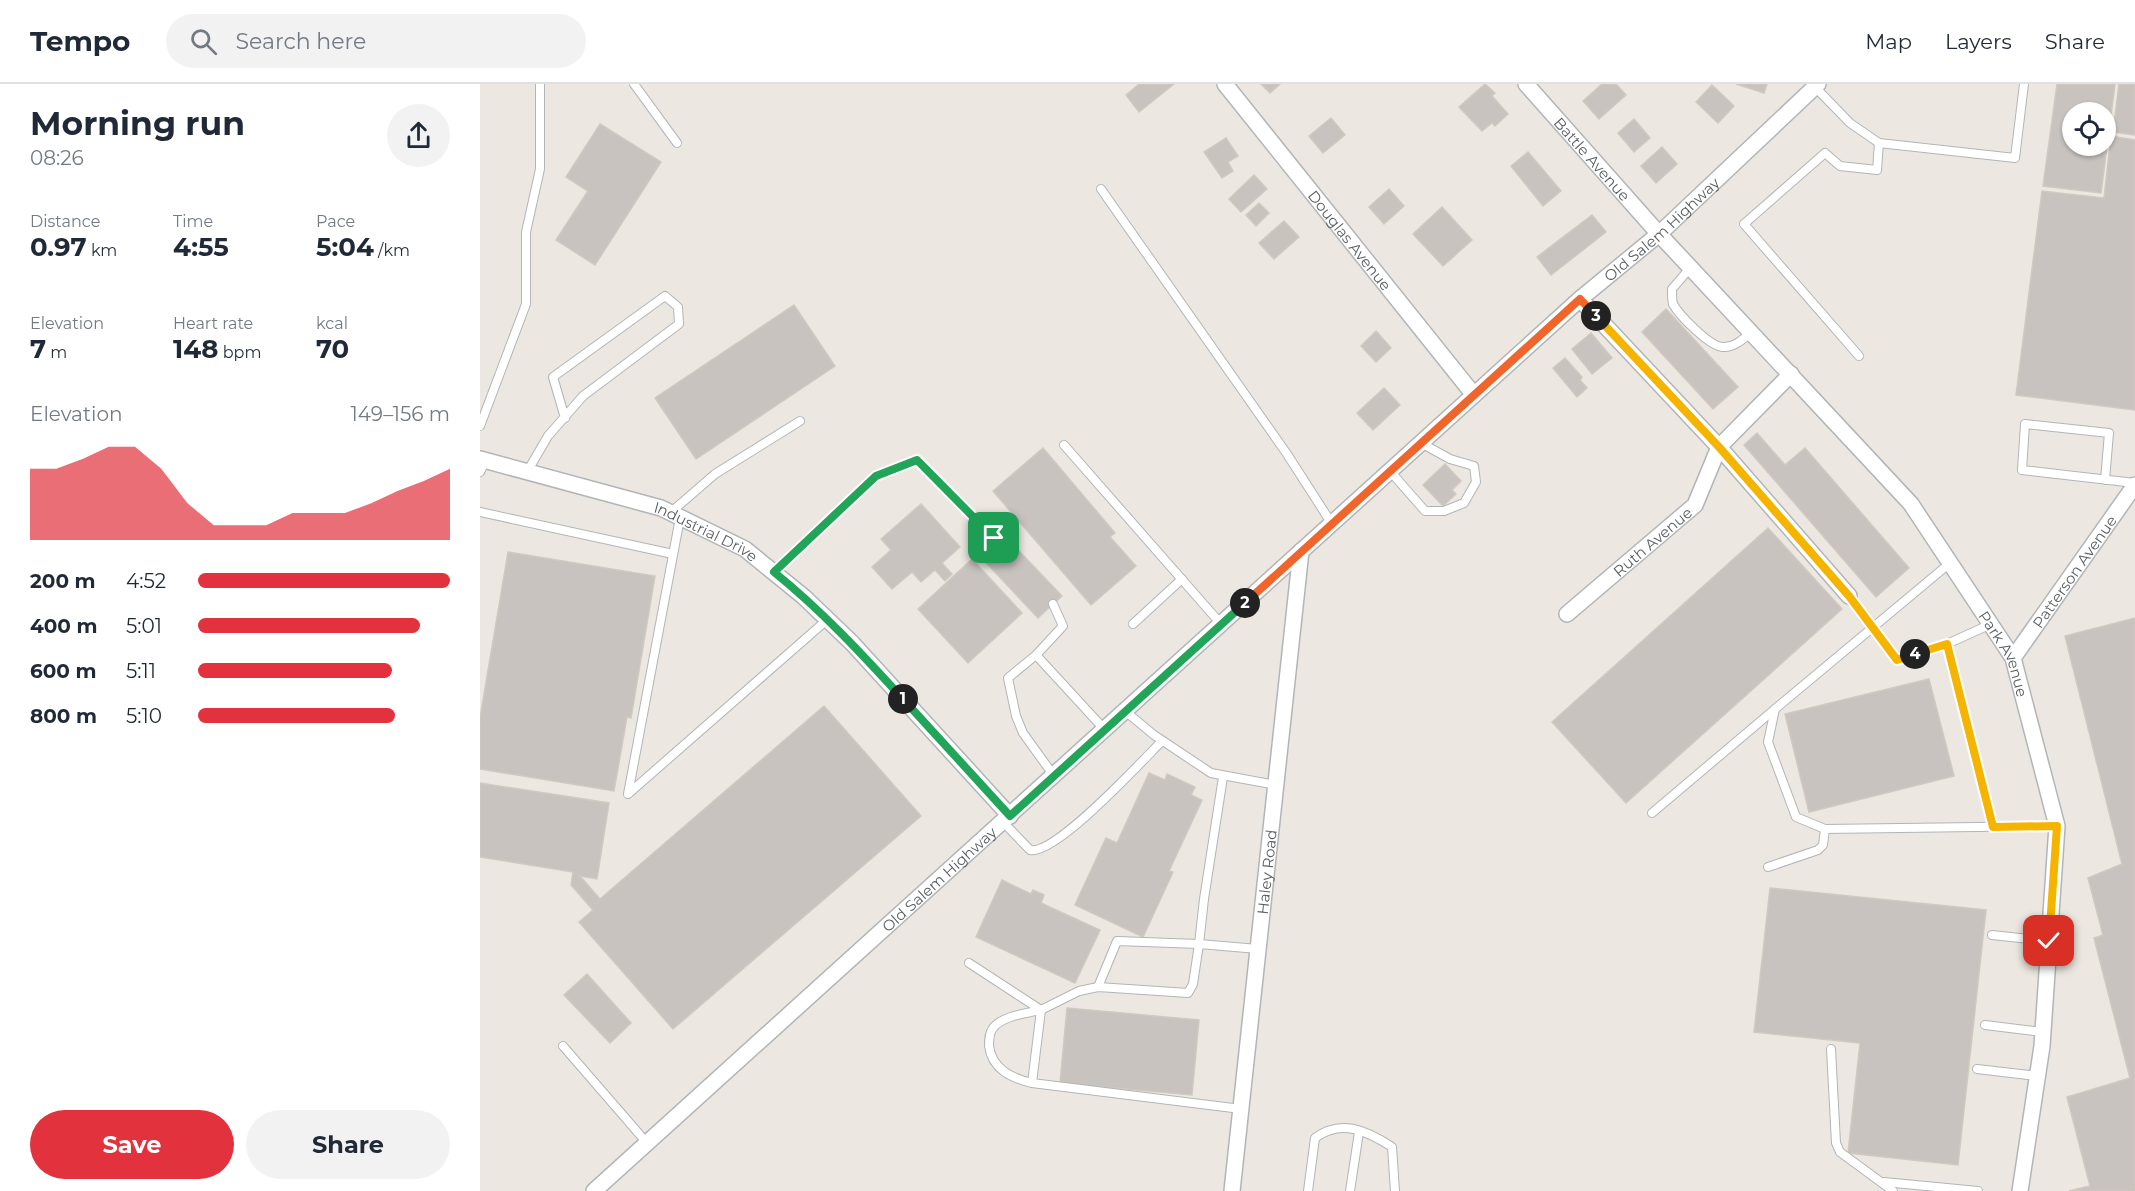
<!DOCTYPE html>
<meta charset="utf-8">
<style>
body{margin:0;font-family:Montserrat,sans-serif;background:#f2f2f3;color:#1f2937;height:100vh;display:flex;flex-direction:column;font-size:22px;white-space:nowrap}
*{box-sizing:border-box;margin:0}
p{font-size:20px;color:#747a83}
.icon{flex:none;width:33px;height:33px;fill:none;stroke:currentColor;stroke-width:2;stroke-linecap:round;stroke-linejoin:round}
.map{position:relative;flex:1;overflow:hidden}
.details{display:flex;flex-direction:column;background:#fff;width:480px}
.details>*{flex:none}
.controls{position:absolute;left:1582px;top:18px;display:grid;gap:12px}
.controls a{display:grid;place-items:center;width:54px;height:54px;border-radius:50%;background:#fff;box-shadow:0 2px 4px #0004;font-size:30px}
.pin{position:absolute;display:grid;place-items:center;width:51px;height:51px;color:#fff;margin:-26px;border-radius:12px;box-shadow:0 3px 9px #0006}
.km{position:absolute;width:30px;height:30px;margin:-15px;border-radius:50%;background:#222;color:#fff;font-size:16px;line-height:30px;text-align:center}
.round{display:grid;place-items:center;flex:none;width:63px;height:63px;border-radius:32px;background:#f2f2f3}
.head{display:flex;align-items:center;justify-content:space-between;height:102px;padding:0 30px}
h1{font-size:33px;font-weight:700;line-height:45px}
.figures{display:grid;grid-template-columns:repeat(3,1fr);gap:9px;height:102px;padding:6px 30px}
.figures div{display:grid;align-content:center}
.figures b{font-size:26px;font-weight:700}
.figures small{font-size:16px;font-weight:400}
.figures p{font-size:16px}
.chart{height:168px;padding:12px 30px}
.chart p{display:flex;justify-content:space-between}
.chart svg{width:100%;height:108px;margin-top:6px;fill:#e1323d;opacity:.7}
.action{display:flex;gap:12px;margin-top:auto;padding:12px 30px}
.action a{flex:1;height:69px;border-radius:36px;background:#e1323d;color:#fff;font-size:24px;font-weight:700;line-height:69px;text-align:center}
.action a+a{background:#f2f2f3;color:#1f2937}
ul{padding:0 30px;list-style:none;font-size:20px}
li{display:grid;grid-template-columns:96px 72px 1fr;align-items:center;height:45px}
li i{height:15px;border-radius:8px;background:#e1323d}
header{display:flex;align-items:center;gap:36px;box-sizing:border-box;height:84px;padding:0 30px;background:#fff;border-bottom:2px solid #e0e1e3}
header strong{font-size:28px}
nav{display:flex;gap:33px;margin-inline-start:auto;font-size:21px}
.search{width:420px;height:54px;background:#f2f2f3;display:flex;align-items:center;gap:15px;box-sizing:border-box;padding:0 21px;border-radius:33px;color:#747a83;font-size:22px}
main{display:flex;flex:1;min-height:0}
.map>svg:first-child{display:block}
.building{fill:#c8c3bf;stroke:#d0c9c0;stroke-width:1.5;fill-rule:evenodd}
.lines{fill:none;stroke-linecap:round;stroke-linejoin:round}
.lane-casing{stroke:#b2b5b8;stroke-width:10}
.street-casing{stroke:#b2b5b8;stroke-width:18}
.lane{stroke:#fff;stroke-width:8}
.street{stroke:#fff;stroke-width:15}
.split-1-casing{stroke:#fff;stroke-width:12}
.split-2-casing{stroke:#fff;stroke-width:12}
.split-3-casing{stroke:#fff;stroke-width:12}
.split-4-casing{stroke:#fff;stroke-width:12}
.split-5-casing{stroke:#fff;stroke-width:12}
.split-1{stroke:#22a559;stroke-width:8}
.split-2{stroke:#22a559;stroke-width:8}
.split-3{stroke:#f0652b;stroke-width:8}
.split-4{stroke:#f5b400;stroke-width:8}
.split-5{stroke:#f5b400;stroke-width:8}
.labels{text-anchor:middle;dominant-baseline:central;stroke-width:5;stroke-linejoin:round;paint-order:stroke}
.street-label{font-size:15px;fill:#5a5e62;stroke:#fff}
</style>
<header>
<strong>Tempo</strong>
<div class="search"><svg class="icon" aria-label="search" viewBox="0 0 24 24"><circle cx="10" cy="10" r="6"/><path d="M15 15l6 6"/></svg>Search here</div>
<nav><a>Map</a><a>Layers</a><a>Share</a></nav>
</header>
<main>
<section class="details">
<div class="head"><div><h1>Morning run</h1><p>08:26</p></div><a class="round"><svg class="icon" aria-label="share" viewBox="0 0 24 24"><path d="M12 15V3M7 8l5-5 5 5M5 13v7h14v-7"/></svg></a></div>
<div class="figures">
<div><p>Distance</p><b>0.97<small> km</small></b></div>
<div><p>Time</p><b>4:55</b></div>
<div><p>Pace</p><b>5:04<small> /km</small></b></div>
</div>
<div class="figures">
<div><p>Elevation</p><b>7<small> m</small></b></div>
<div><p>Heart rate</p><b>148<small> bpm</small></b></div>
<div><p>kcal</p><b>70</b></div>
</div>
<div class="chart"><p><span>Elevation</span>149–156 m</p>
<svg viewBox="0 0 160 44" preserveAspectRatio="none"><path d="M0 44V15L10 15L20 11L30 6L40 6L50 15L60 29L70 38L80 38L90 38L100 33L110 33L120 33L130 29L140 24L150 20L160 15V44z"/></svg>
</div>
<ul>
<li><b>200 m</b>4:52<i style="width:100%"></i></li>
<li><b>400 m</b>5:01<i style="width:88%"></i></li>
<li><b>600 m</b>5:11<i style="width:77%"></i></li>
<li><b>800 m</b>5:10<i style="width:78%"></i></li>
</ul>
<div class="action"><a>Save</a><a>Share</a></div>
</section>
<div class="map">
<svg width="1655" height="1107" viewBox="0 0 1655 1107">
<rect width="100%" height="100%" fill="#ece8e1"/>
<g class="building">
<path d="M659,0h35l-35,28 -13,-17z"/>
<path d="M781,0h19l-10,9z"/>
<path d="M1005,0l10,9 -3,3 16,18 -13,12 -3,-3 -10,8 -23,-24z"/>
<path d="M1122,0h14l10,11 -27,24 -16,-18z"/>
<path d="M1256,0h31l-3,9z"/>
<path d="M1577,0h58l-14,109 -58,-7zM1593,28h33v34h-33z"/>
<path d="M1639,0h16v51l-22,-3z"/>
<path d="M1232,1l22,21 -16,17 -22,-21z"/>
<path d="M851,34l14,17 -22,18 -14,-17z"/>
<path d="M1154,35l16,19 -16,14 -16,-19z"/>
<path d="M120,40l61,38 -66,103 -39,-25 32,-49 -22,-14z"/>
<path d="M1631,52l24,4v270l-119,-15 26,-204 62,7z"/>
<path d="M746,54l12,18 -10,6 5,9 -11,7 -18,-26z"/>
<path d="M1182,63l15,17 -21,19 -15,-17z"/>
<path d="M1048,68l33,39 -18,15 -32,-40z"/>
<path d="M774,91l13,14 -26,23 -12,-13z"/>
<path d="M909,105l15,17 -20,18 -15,-17z"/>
<path d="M779,119l10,10 -13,13 -10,-11z"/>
<path d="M962,123l30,33 -29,26 -30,-32z"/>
<path d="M1112,131l14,17 -55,43 -14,-18z"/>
<path d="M804,137l15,16 -25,22 -15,-16z"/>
<path d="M314,221l41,61 -139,93 -41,-61z"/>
<path d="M1186,225l72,78 -25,22 -71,-77z"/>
<path d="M896,247l15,17 -15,14 -15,-16z"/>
<path d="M1111,249l21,25 -20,16 -20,-25z"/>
<path d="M1085,274l17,19 -2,3 7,8 -10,9 -24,-29z"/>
<path d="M904,304l16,17 -27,25 -16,-17z"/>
<path d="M1277,349l28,32 20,-17 104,120 -33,29 -132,-152z"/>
<path d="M563,364l72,85 -5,4 26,29 -45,39 -98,-114z"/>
<path d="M965,380l16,17 -9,9 4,4 -13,12 -20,-21z"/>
<path d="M441,420l39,43 -18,16 10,11 -7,7 -10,-11 -14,12 -9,-10 -20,17 -20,-22 19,-17 -10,-11z"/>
<path d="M1288,444l74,81 -216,194 -74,-81z"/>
<path d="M521,448l61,64 -24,22 -60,-64z"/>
<path d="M28,468l147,24 -24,142 -4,-1 -13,74 -134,-22v-51z"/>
<path d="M492,475l50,54 -54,50 -50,-54z"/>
<path d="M1655,534v573h-66l21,-5 -23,-89 63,-19 -36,-140 9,-3 -15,-57 34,-14 -57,-228z"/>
<path d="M1449,595l25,97 -145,36 -24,-98z"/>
<path d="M344,622l97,110 -248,213 -94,-107 14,-12 -22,-25 2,-13 -93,-15v-74l129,20 -12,76 -17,-3 20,23z"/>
<path d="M669,689l16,7 2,-6 28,13 -4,8 11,5 -33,71 4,1 -30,65 -68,-32 31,-67 11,5z"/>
<path d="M522,796l29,14 2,-4 11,5 -3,8 59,27 -25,53 -99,-46z"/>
<path d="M1290,804l216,22 -28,255 -110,-12 12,-110 -106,-11z"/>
<path d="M107,890l44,49 -21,20 -46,-48z"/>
<path d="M587,924l132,12 -7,75 -132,-12z"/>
</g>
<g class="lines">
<defs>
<g id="lane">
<path d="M154,0l43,59"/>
<path d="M1335,3l35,36 29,20 136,15 9,-74"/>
<path d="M621,105l186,265 45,70"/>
<path d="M1211,183l-19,22c0,4 0,11 1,15 6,11 37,43 50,43 11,1 21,-9 29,-15"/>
<path d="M1379,272l-115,-132 81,-71 15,13 37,4 2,-27"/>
<path d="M0,342l46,-122v-72l14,-63v-85"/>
<path d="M584,361l157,179"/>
<path d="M910,387l35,40h19l20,-8 12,-21 -2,-16 -24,-7 -29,-16"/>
<path d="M0,388l6,-12"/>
<path d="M47,388l21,-36 35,-40 96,-72 -1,-17 -13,-11 -112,81 12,41"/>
<path d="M1625,396l4,-47 -84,-9 -3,46 113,13"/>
<path d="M0,428l193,42"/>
<path d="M190,429l45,-39 85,-53"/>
<path d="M200,434l-52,276 200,-175"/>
<path d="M1470,479l-175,146 -7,33 28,75 29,12 232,-3"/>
<path d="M294,488l102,-96 41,-16 77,78"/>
<path d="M1369,512l48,64 50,-16 44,-20"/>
<path d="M653,540l49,-45"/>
<path d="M1467,560l46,183"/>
<path d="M556,571l27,-29 -10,-22"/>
<path d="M645,627l29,24 57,38 65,12"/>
<path d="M574,692l-31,-43 -7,-17 -8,-38 28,-23 69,75"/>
<path d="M1172,729l123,-104"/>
<path d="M523,738l27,28c26,5 111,-88 132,-109"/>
<path d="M1288,783l50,-17 5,-5 2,-16"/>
<path d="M1512,851l57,6"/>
<path d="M489,879l72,47"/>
<path d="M618,903l19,-46 82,3 5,-45 19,-122"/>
<path d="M1505,941l58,7"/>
<path d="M83,962l84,97"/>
<path d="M1351,965l5,94 4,9 53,39"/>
<path d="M1497,985l60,7"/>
<path d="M552,999c-21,-5 -40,-14 -43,-37 0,-6 0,-13 4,-18 9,-12 34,-15 48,-18"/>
<path d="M761,1025l-209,-26 9,-73 38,-19 19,-4 90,6 5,-9 6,-40 59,5"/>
<path d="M1404,1098l94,9"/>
<path d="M828,1107l7,-53c26,-19 51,-8 77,9l3,44"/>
<path d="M870,1107l9,-59"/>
</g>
<g id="street">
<path id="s1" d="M745,0l249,311"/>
<path id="s2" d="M1046,0l133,150 252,270 102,154 44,168 -15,220 -22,145"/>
<path d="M1100,215l139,148 130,149"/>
<path id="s3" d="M0,375l181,49 84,41 59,48 48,46 158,173"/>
<path id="s4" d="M1087,530l128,-109 24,-58 72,-73"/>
<path id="s5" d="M1533,574l122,-173"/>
<path id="s6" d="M114,1107l986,-892 79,-65 159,-150"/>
<path id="s7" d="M752,1107l69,-640"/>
</g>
</defs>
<use href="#lane" class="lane-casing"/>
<use href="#street" class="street-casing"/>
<use href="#lane" class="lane"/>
<use href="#street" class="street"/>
</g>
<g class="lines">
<defs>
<path id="split-1" d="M423,615c-41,-45 -82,-89 -129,-127l102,-96 41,-16 77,78"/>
<path id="split-2" d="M423,615l107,117 235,-213"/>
<path id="split-3" d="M765,519l335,-304 16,17"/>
<path id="split-4" d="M1116,232l123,131 130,149 48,64 18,-6"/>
<path id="split-5" d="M1435,570l32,-10 46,183 64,-1 -8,115"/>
</defs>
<use href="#split-1" class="split-1-casing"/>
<use href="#split-2" class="split-2-casing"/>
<use href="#split-3" class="split-3-casing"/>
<use href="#split-4" class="split-4-casing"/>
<use href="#split-5" class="split-5-casing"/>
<use href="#split-1" class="split-1"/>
<use href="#split-2" class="split-2"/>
<use href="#split-3" class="split-3"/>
<use href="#split-4" class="split-4"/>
<use href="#split-5" class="split-5"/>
</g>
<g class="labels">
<g class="street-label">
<text stroke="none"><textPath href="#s2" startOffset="100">Battle Avenue</textPath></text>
<text stroke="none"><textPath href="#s6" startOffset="1437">Old Salem Highway</textPath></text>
<text stroke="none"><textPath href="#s1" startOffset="200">Douglas Avenue</textPath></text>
<text stroke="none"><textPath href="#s3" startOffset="238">Industrial Drive</textPath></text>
<text stroke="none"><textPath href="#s4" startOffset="112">Ruth Avenue</textPath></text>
<text stroke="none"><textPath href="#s5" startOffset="106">Patterson Avenue</textPath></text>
<text stroke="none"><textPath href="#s2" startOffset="747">Park Avenue</textPath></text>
<text stroke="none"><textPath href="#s7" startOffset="321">Haley Road</textPath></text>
<text stroke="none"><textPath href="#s6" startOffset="465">Old Salem Highway</textPath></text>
</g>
</g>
</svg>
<div class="controls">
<a><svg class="icon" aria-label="locate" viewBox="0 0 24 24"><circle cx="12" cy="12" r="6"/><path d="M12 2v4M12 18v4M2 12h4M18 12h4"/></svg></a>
</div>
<div class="pin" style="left:514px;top:454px;background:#1e9e55"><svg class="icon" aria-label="arrive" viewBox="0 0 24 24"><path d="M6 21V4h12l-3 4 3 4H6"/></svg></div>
<div class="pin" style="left:1569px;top:857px;background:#d93025"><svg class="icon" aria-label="check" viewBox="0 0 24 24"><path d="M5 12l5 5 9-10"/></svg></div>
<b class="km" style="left:423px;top:615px">1</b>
<b class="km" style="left:765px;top:519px">2</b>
<b class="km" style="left:1116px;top:232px">3</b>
<b class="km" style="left:1435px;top:570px">4</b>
</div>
</main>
